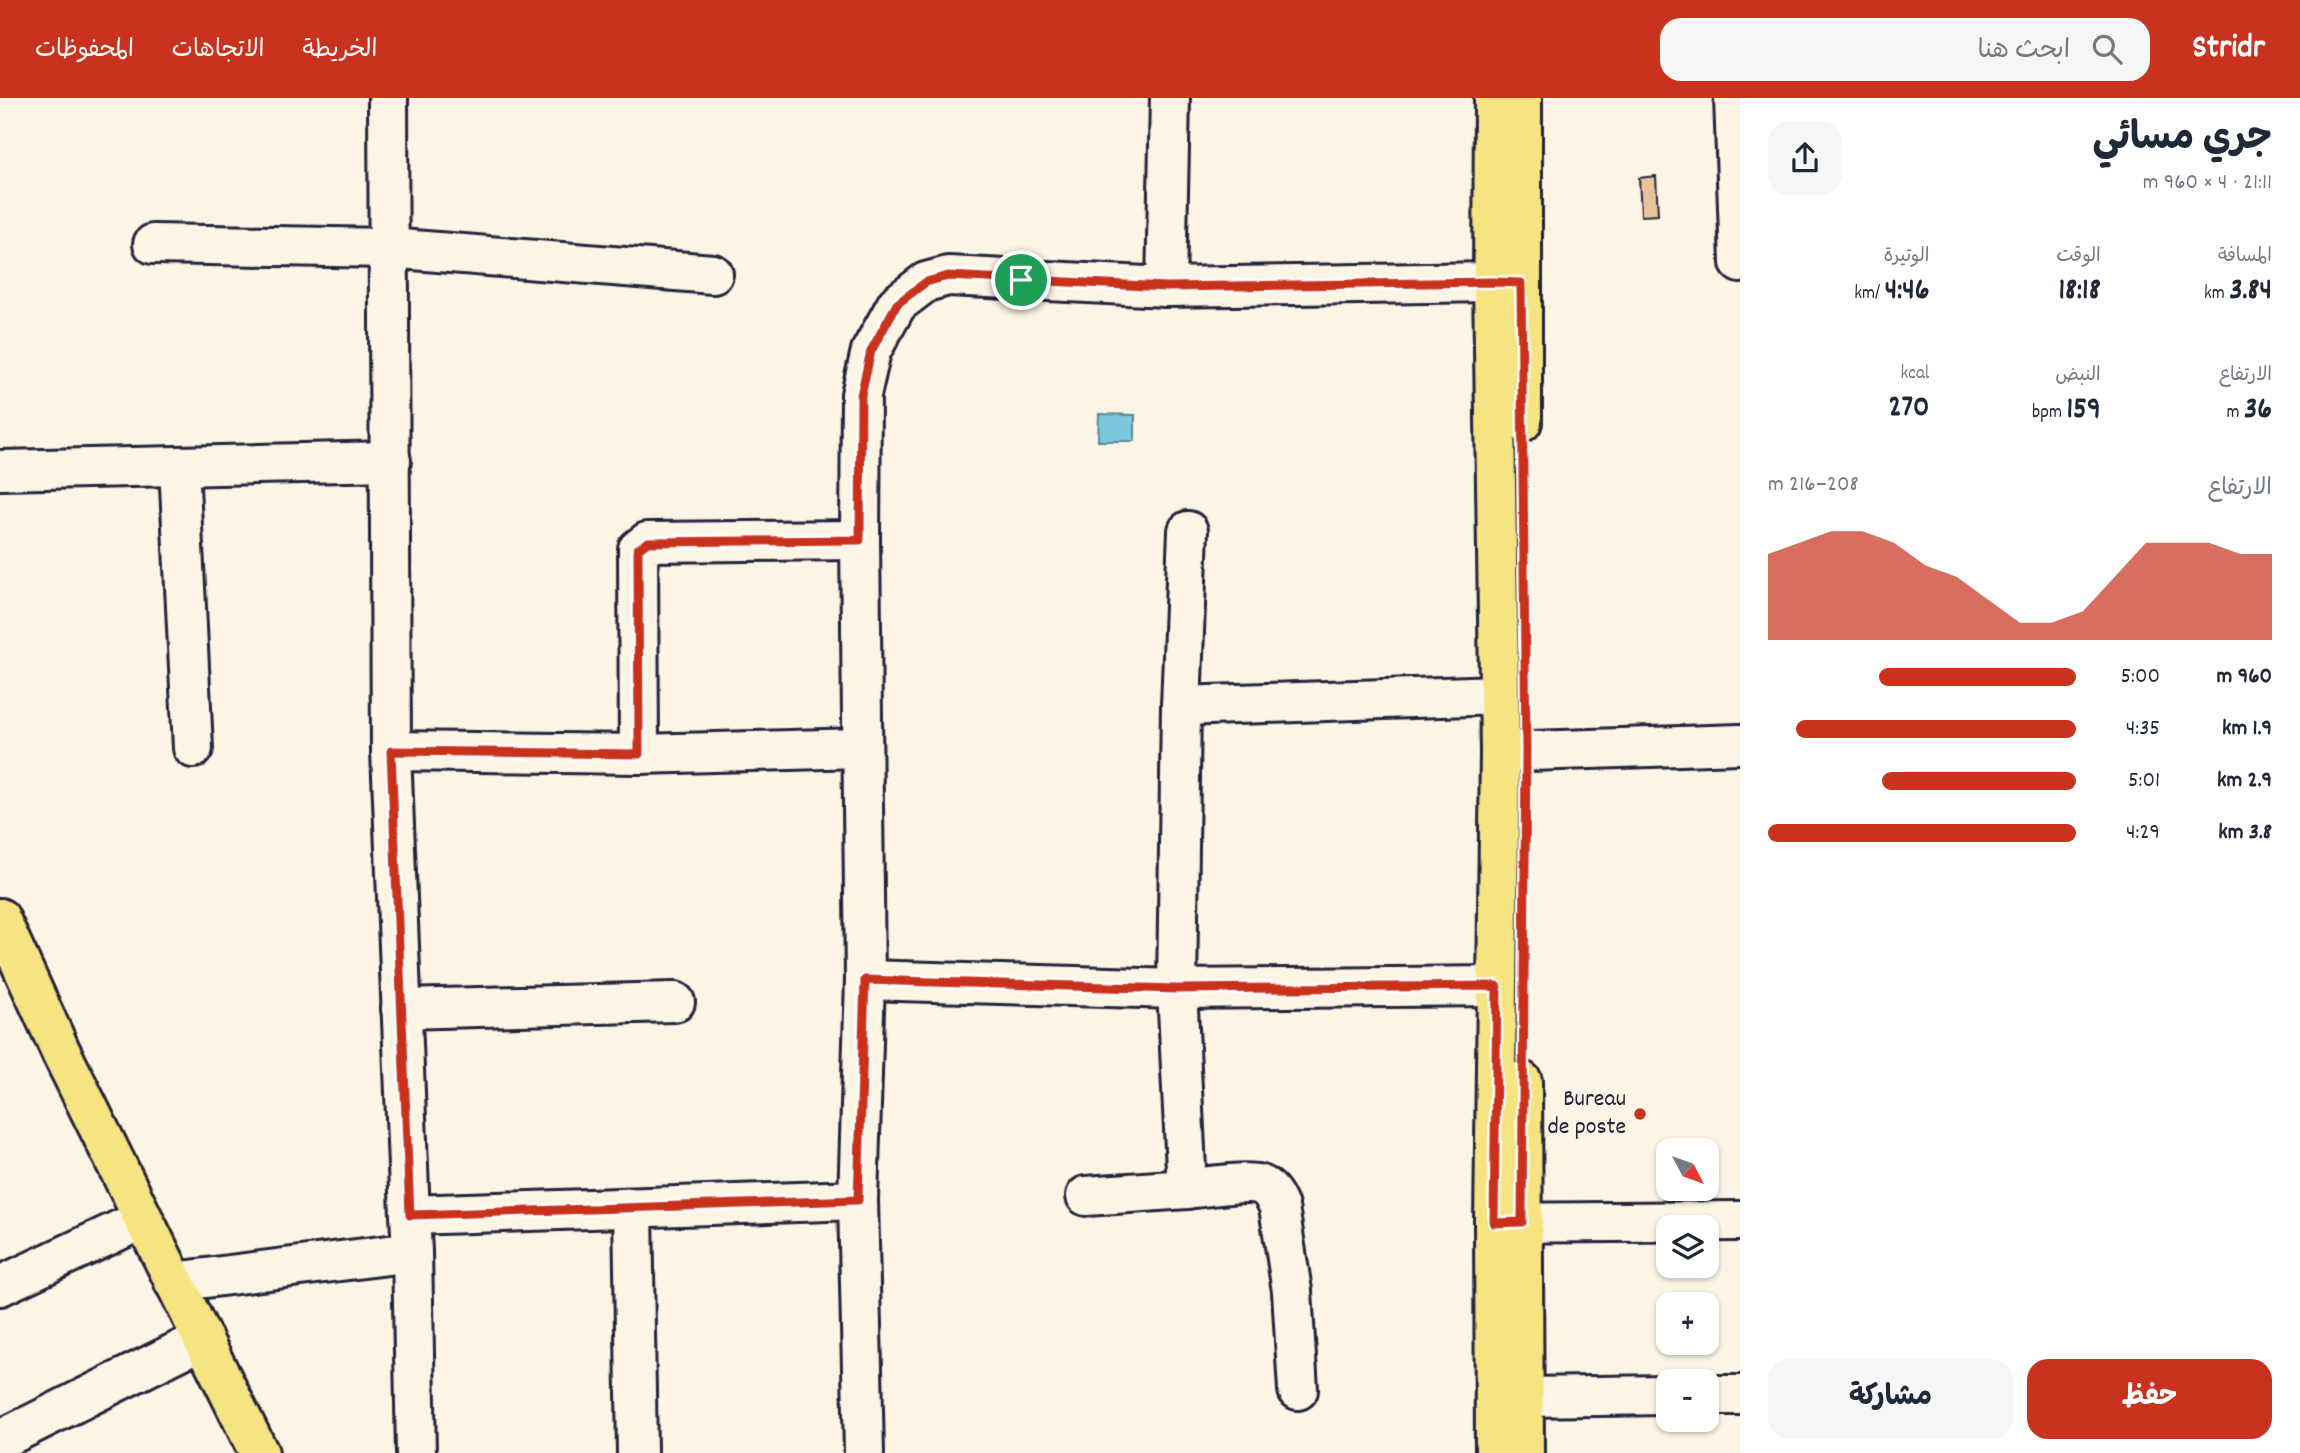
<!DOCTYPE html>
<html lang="ar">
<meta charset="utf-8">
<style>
body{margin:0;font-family:Dekko,"Playpen Sans Arabic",sans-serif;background:#f6f6f7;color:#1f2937;direction:rtl;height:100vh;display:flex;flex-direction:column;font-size:26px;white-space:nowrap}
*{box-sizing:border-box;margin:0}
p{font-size:23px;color:#747a83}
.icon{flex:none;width:38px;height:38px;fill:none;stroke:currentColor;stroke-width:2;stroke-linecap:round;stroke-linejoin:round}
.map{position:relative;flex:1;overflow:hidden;direction:ltr}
.sheet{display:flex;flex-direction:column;background:#fff;width:560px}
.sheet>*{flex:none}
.needle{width:46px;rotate:131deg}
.controls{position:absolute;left:1656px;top:1040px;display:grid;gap:14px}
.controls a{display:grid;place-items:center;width:63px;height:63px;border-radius:14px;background:#fff;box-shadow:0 2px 5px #0004;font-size:35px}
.pin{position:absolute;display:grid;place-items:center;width:60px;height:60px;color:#fff;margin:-30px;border:4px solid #fff;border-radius:50%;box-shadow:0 2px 7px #0007}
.round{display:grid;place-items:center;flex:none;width:74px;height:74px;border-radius:21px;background:#f6f6f7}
.overview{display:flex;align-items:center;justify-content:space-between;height:119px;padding:0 28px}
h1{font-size:38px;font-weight:700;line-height:52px}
.figures{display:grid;grid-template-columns:repeat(3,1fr);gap:10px;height:119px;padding:7px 28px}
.figures div{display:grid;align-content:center}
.figures b{font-size:30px;font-weight:700}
.figures small{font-size:19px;font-weight:400}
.figures p{font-size:19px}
.chart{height:196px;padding:14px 28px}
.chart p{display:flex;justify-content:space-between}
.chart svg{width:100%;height:126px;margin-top:7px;fill:#c8321e;opacity:.7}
.button{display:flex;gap:14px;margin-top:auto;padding:14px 28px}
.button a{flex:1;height:80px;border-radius:21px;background:#c8321e;color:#fff;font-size:28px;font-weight:700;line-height:80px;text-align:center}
.button a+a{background:#f6f6f7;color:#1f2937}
ul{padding:0 28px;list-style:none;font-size:23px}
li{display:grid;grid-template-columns:112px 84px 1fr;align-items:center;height:52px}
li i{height:18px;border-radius:9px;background:#c8321e}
header{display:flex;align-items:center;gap:42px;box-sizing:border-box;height:98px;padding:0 35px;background:#c8321e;color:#fff}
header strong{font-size:33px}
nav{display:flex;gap:38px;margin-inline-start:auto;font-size:24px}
.search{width:490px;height:63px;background:#f6f6f7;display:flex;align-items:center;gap:18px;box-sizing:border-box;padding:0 24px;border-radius:21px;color:#747a83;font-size:26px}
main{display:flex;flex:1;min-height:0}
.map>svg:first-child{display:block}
.water{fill:#7dc8dd;stroke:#59869c;stroke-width:2}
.building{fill:#e9c49a;stroke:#22223b;stroke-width:2}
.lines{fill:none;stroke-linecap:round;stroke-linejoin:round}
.minor-casing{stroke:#22223b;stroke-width:44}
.major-casing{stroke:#22223b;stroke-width:44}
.minor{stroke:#fcf5e5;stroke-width:38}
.major{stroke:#f6e381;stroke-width:38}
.route-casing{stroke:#fff;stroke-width:14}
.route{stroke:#c8321e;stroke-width:9}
.poi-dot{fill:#c8321e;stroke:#fcf5e5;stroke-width:2.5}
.labels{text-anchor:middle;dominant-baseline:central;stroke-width:6;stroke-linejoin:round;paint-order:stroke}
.poi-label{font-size:24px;fill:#22223b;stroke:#fcf5e5;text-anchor:end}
</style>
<header>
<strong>Stridr</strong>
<div class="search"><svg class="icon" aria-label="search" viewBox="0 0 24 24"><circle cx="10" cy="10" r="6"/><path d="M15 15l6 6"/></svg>ابحث هنا</div>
<nav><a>الخريطة</a><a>الاتجاهات</a><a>المحفوظات</a></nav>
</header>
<main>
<section class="sheet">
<div class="overview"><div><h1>جري مسائي</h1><p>21:11 · 4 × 960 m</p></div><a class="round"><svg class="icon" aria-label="share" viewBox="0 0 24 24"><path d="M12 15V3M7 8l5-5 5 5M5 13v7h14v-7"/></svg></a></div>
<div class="figures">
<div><p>المسافة</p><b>3.84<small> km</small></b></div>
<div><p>الوقت</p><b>18:18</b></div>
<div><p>الوتيرة</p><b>4:46<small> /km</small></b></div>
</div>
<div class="figures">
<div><p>الارتفاع</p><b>36<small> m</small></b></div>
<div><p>النبض</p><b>159<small> bpm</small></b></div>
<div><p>kcal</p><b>270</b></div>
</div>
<div class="chart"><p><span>الارتفاع</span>208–216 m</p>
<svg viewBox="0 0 160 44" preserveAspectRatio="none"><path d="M0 44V14L10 10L20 6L30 6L40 10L50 18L60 22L70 30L80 38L90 38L100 34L110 22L120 10L130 10L140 10L150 14L160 14V44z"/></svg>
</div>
<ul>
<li><b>960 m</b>5:00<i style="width:64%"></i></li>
<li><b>1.9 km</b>4:35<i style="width:91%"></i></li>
<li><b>2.9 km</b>5:01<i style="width:63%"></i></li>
<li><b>3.8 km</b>4:29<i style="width:100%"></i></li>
</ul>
<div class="button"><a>حفظ</a><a>مشاركة</a></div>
</section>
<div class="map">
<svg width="1740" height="1355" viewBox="0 0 1740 1355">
<rect width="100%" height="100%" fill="#fcf5e5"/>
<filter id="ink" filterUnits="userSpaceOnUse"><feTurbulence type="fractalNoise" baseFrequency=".0143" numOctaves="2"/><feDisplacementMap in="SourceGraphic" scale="14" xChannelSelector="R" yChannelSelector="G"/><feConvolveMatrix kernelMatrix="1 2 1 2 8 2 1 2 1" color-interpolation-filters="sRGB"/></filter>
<g filter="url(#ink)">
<path class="water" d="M1099,316l36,1v26h-37z"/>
<path class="building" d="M1656,78l2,39 -17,1 -2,-38z"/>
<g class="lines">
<defs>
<g id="minor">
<path d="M388,0l3,653 19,464 448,-15"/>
<path d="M1734,0l6,165"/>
<path d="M153,146l235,4 325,26"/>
<path d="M1166,189l4,-189"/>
<path d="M179,368l14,282"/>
<path d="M0,372l391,-9"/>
<path d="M1188,433l-7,175 -4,283 10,200c16,-2 61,-9 74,-4 10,4 14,13 18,22l13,84 6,99"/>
<path d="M1181,608l318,-11"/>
<path d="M391,653l248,3 222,-6"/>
<path d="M1500,654l240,-8"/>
<path d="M639,656l-1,-205 9,-7 213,-2"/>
<path d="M865,882l312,9 320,-3"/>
<path d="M401,911l274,-7"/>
<path d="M1086,1098l101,-7"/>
<path d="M633,1110l4,245"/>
<path d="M1494,1125l246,-2"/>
<path d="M412,1154l4,201"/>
<path d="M174,1184l238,-30 -2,-37"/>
<path d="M0,1188l143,-67"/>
<path d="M1706,1297h34"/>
<path d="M1524,1299l144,-2"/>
<path d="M0,1342l203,-101"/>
<path d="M864,1355l-6,-253 7,-220 -5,-440 1,-145 10,-44 26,-47 29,-22 22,-6 218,11 327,-5 28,1"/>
</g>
<g id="major">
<path d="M1494,0l-1,184 7,470 -6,471 1,230"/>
<path d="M1522,324v-324"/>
<path d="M0,820l61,134 198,401"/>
<path d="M1522,983l2,372"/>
</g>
</defs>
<use href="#minor" class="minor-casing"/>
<use href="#major" class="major-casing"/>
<use href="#minor" class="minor"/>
<use href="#major" class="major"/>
</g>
</g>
<g class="lines" filter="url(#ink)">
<defs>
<path id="route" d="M948,178l218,11 327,-5 28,1 5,468 -4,471 -28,1 3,-237 -320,3 -312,-9 -7,220 -448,15 -19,-464 248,3 -1,-205 10,-7 212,-2 1,-145 10,-44 26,-47 29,-22z"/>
</defs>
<use href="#route" class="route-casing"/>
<use href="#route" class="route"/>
</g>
<circle class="poi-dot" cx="1640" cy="1016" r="7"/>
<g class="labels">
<g class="poi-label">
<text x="1626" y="1002">Bureau<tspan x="1626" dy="28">de poste</tspan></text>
</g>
</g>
</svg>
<div class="controls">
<a><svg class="needle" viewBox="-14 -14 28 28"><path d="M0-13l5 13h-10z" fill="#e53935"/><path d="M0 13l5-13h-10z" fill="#747a83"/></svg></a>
<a><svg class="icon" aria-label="layers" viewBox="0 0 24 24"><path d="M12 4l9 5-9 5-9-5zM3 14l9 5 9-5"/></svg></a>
<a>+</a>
<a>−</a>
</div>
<div class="pin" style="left:1021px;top:182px;background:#1e9e55"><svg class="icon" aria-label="arrive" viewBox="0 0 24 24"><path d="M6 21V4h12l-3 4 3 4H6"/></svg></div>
</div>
</main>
